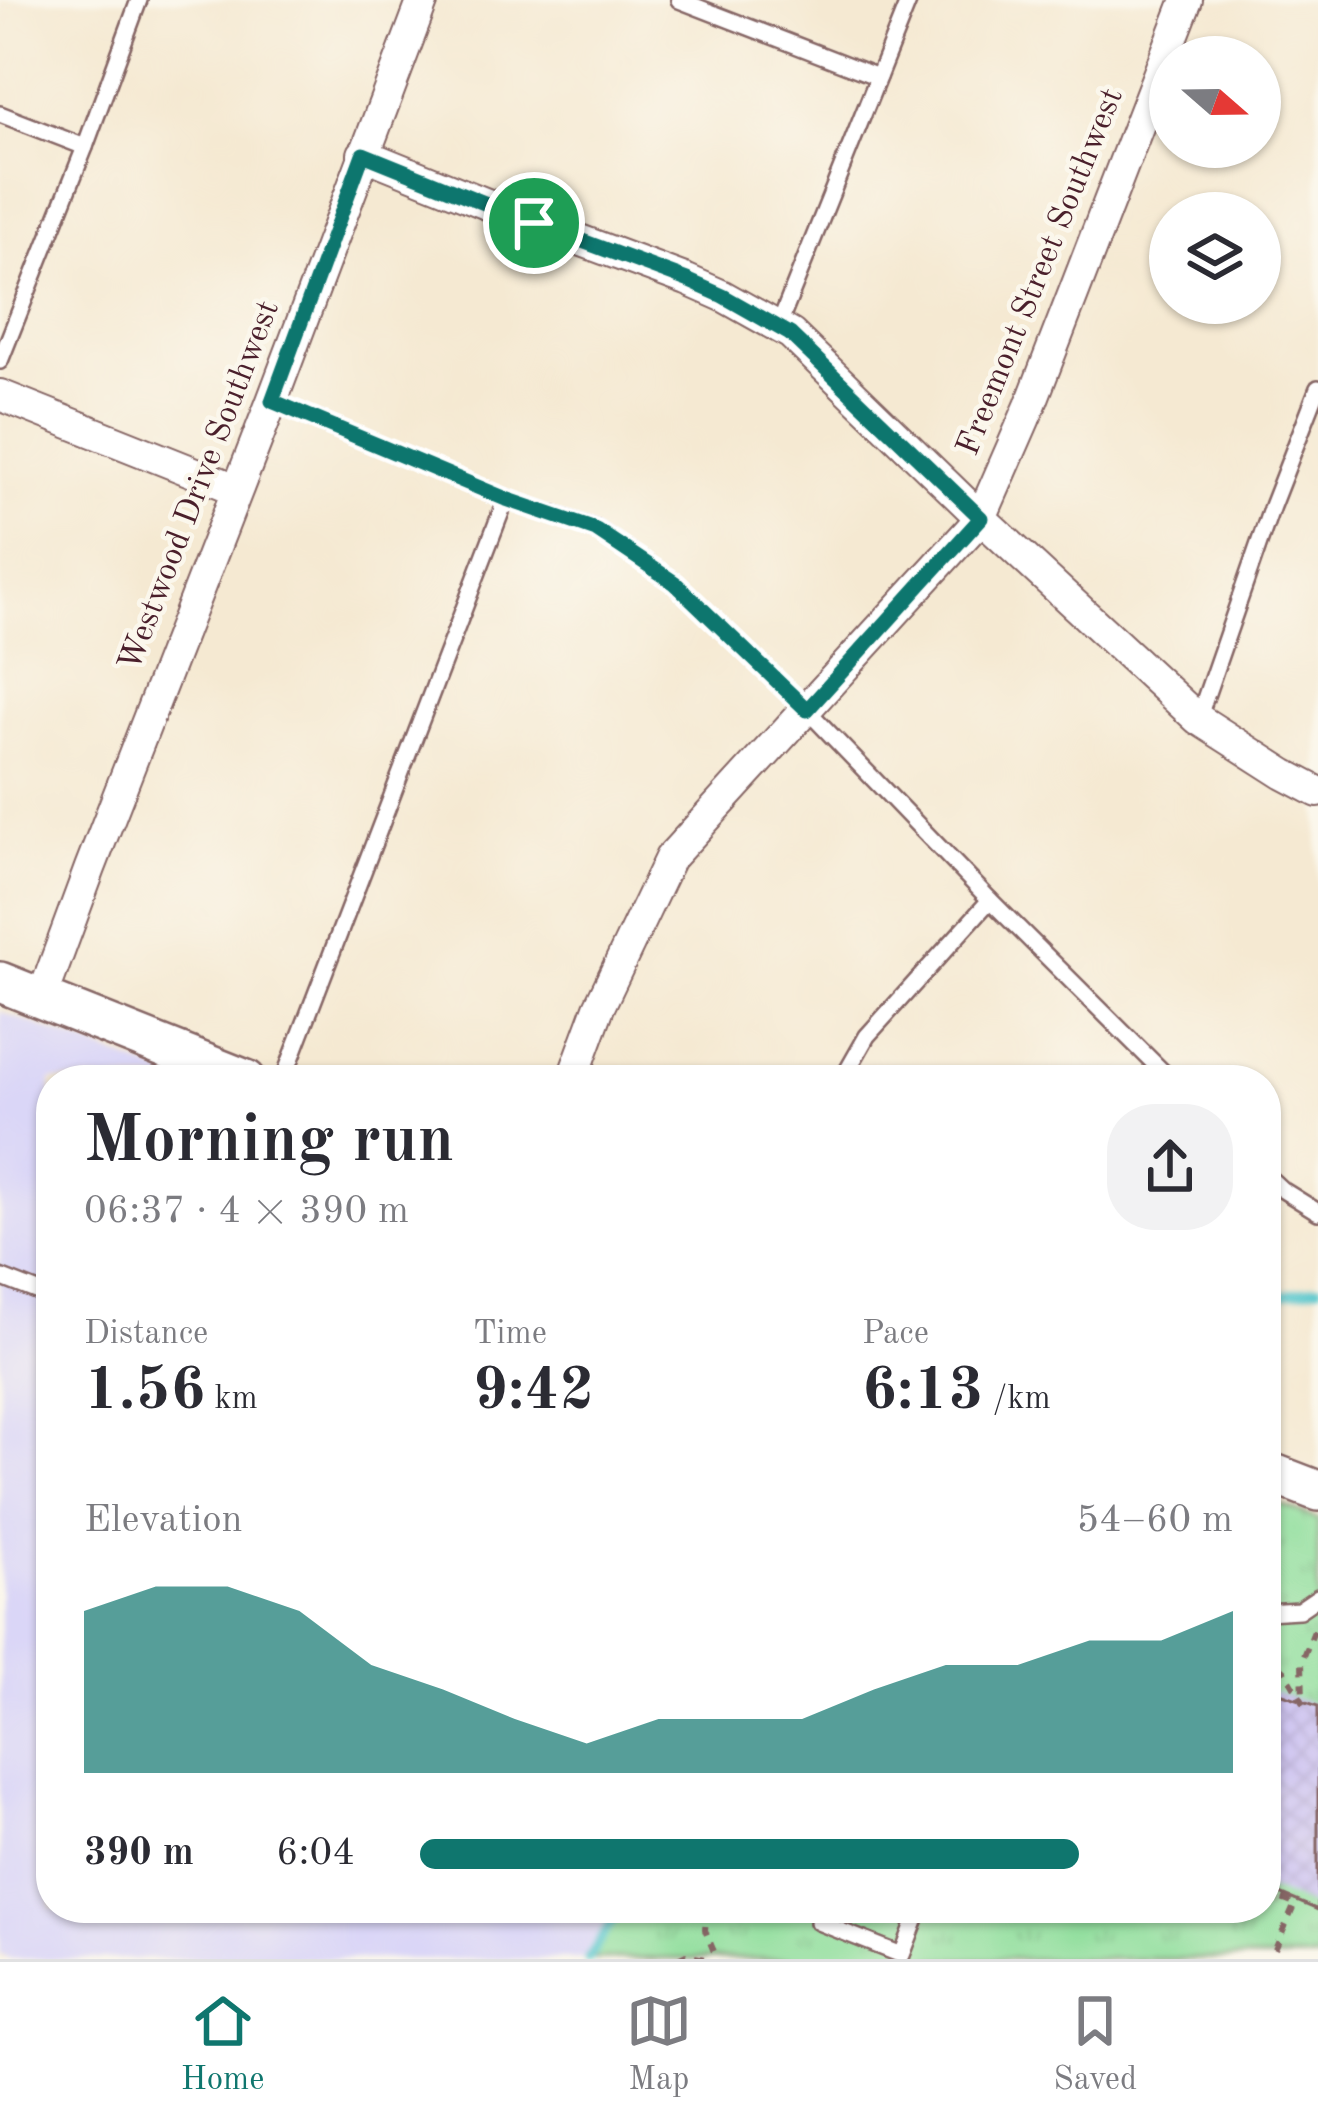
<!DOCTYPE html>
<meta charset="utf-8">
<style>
body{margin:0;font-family:"Old Standard TT",serif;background:#f2f2f3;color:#2b2b33;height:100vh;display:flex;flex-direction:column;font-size:45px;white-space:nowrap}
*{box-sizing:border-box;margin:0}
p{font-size:39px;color:#7c7c81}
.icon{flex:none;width:66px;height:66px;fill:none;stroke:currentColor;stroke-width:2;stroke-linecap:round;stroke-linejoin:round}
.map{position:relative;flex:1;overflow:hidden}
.sheet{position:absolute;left:36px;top:1065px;width:1245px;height:858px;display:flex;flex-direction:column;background:#fff;border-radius:48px;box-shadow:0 3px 9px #0004}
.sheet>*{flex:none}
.needle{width:78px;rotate:110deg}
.fabs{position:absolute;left:1149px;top:36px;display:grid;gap:24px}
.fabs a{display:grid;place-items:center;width:132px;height:132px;border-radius:50%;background:#fff;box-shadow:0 3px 9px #0004;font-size:60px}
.pin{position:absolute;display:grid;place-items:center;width:102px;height:102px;color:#fff;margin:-51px;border:6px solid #fff;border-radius:50%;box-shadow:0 3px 12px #0007}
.round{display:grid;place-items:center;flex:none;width:126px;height:126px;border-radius:48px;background:#f2f2f3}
.headline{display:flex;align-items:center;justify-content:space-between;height:204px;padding:0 48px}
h1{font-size:66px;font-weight:700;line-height:90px}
.metrics{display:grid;grid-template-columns:repeat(3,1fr);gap:18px;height:204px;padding:12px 48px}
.metrics div{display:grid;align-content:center}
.metrics b{font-size:60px;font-weight:700}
.metrics small{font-size:33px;font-weight:400}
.metrics p{font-size:33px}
.chart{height:336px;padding:24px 48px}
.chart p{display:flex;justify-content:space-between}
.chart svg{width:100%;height:216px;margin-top:12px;fill:#0f766e;opacity:.7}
ul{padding:0 48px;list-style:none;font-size:39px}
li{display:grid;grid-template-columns:192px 144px 1fr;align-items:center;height:90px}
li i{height:30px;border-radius:15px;background:#0f766e}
.menu{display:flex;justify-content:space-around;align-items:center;height:168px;border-top:3px solid #e1e1e2;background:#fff;font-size:33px;color:#7c7c81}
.menu a{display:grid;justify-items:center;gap:6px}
.menu .on{color:#0f766e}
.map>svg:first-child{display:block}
.built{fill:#dad6f7}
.grass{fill:url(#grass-tufts);stroke:#6c7e64;stroke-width:3}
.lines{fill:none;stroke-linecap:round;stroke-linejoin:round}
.stream{stroke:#59c7cd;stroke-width:9}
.building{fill:url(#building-cross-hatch)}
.service-casing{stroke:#866665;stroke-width:20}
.minor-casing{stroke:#866665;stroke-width:34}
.tertiary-casing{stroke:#866665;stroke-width:44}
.path{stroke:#866665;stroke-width:6;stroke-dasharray:9 9;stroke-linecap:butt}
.service{stroke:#fff;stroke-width:15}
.minor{stroke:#fff;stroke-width:30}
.tertiary{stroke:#fff;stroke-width:39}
.route-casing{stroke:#fff;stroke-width:24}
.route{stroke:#0f766e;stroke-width:15}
.labels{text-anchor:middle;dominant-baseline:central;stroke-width:9;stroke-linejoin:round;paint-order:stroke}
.street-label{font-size:33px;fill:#4a1f2b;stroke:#fbf7ec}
</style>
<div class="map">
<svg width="1318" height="1959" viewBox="0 0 1318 1959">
<defs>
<pattern id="grass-tufts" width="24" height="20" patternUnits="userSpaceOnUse" patternTransform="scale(3)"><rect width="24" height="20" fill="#8fde9c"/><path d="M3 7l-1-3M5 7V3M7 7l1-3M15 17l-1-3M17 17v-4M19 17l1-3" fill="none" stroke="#7dbe87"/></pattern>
<pattern id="building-cross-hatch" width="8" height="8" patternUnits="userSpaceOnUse" patternTransform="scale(3)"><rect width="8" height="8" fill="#c6bbf2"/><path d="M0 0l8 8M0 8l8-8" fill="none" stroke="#aca0d0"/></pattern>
</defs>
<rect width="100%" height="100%" fill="#fbf7ec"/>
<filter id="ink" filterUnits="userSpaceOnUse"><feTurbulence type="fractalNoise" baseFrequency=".00833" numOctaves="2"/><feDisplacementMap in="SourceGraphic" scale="24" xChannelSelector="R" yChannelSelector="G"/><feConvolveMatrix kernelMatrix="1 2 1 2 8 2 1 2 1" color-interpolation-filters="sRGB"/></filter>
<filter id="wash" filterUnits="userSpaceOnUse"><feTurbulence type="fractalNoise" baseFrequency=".004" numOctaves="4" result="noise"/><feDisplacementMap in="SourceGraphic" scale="48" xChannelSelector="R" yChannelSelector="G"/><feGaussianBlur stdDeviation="2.7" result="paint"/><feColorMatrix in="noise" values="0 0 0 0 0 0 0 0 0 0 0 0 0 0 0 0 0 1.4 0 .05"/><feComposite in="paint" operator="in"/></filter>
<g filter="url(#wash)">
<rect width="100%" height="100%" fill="#f5e9d2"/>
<path class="built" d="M0,1011l179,69h-128v828h573l-33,51h-580l-11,-5z"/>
<path class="grass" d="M1266,1499l52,20v440h-727l33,-51h642z"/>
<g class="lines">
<g class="stream">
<path d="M1266,1299l52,-12"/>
<path d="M588,1959l33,-51"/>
</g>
</g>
<g id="blocks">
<path class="building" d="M1274,1691l44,15v204l-52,-22v-189z"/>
</g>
</g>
<g filter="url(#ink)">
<use href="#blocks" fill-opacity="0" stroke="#866665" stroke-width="3"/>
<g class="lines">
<defs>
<g id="service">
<path d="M679,0l199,77"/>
<path d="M0,114l85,33"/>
<path d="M778,327l131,-327"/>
<path d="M0,361l85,-214 54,-147"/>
<path d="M272,401l234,98 90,30 79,54 132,127 183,190 181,180"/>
<path d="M1198,719l74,-213 46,-118"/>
<path d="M283,1080l223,-581"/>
<path d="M842,1080l25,-44 123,-136"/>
<path d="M1266,1175l15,14 37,23"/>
<path d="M0,1277l51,20"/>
<path d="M1266,1612l33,-2 19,-13"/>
<path d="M823,1908l-5,14 84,33 18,-47"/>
</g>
<g id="minor">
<path d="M363,154l171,69 153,57 36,16 68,38 190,184 217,201 86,55 34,18"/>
<path d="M0,395l236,94"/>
<path d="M42,998l48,-130 182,-467 151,-401"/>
<path d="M572,1080l27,-73 71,-149 311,-340 49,-112 157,-406"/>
</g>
<g id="tertiary">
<path d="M0,982l246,98"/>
<path d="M1266,1471l52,20"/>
</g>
</defs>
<use href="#service" class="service-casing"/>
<use href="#minor" class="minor-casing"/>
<use href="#tertiary" class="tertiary-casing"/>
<g class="path">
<path d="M1266,1654l19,17 18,31 -1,-41 14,-35"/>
<path d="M1266,1893l29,11 -21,48 3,7"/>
<path d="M707,1908l-2,22 12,29"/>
<path d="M678,1959l8,-4 19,4"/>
</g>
<use href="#service" class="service"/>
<use href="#minor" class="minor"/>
<use href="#tertiary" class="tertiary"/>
</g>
</g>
<g class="lines" filter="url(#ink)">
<defs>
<path id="route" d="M363,154l171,69 153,57 36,16 67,38 191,184 -174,192 -132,-127 -79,-53 -90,-31 -234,-98z"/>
</defs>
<use href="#route" class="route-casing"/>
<use href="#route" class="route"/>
</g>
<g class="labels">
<g class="street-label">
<text transform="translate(1041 272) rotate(-68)">Freemont Street Southwest</text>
<text transform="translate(200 486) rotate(-69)">Westwood Drive Southwest</text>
</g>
</g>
</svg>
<div class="fabs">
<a><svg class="needle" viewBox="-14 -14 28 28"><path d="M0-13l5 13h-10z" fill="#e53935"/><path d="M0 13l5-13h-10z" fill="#7c7c81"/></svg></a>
<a><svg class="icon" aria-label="layers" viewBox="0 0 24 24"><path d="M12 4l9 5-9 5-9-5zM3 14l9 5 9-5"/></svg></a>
</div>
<div class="pin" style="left:534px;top:223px;background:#1e9e55"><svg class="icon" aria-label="arrive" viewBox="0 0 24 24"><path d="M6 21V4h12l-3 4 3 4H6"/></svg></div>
<section class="sheet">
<div class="headline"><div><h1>Morning run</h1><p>06:37 · 4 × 390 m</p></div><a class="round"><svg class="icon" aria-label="share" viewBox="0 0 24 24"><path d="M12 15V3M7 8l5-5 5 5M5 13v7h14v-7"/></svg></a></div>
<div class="metrics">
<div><p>Distance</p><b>1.56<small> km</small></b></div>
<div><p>Time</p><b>9:42</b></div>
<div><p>Pace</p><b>6:13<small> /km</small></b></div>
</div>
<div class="chart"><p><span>Elevation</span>54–60 m</p>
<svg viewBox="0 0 160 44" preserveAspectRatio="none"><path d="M0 44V11L10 6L20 6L30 11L40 22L50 27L60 33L70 38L80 33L90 33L100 33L110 27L120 22L130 22L140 17L150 17L160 11V44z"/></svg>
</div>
<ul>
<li><b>390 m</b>6:04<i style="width:81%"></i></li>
</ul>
</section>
</div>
<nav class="menu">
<a class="on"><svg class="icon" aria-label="home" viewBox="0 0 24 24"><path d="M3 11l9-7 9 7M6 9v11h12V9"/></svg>Home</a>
<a><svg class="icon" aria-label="map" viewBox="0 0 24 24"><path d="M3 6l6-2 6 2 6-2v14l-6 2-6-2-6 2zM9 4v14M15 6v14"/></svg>Map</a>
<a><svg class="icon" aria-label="saved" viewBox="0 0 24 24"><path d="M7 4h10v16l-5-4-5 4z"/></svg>Saved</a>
</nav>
